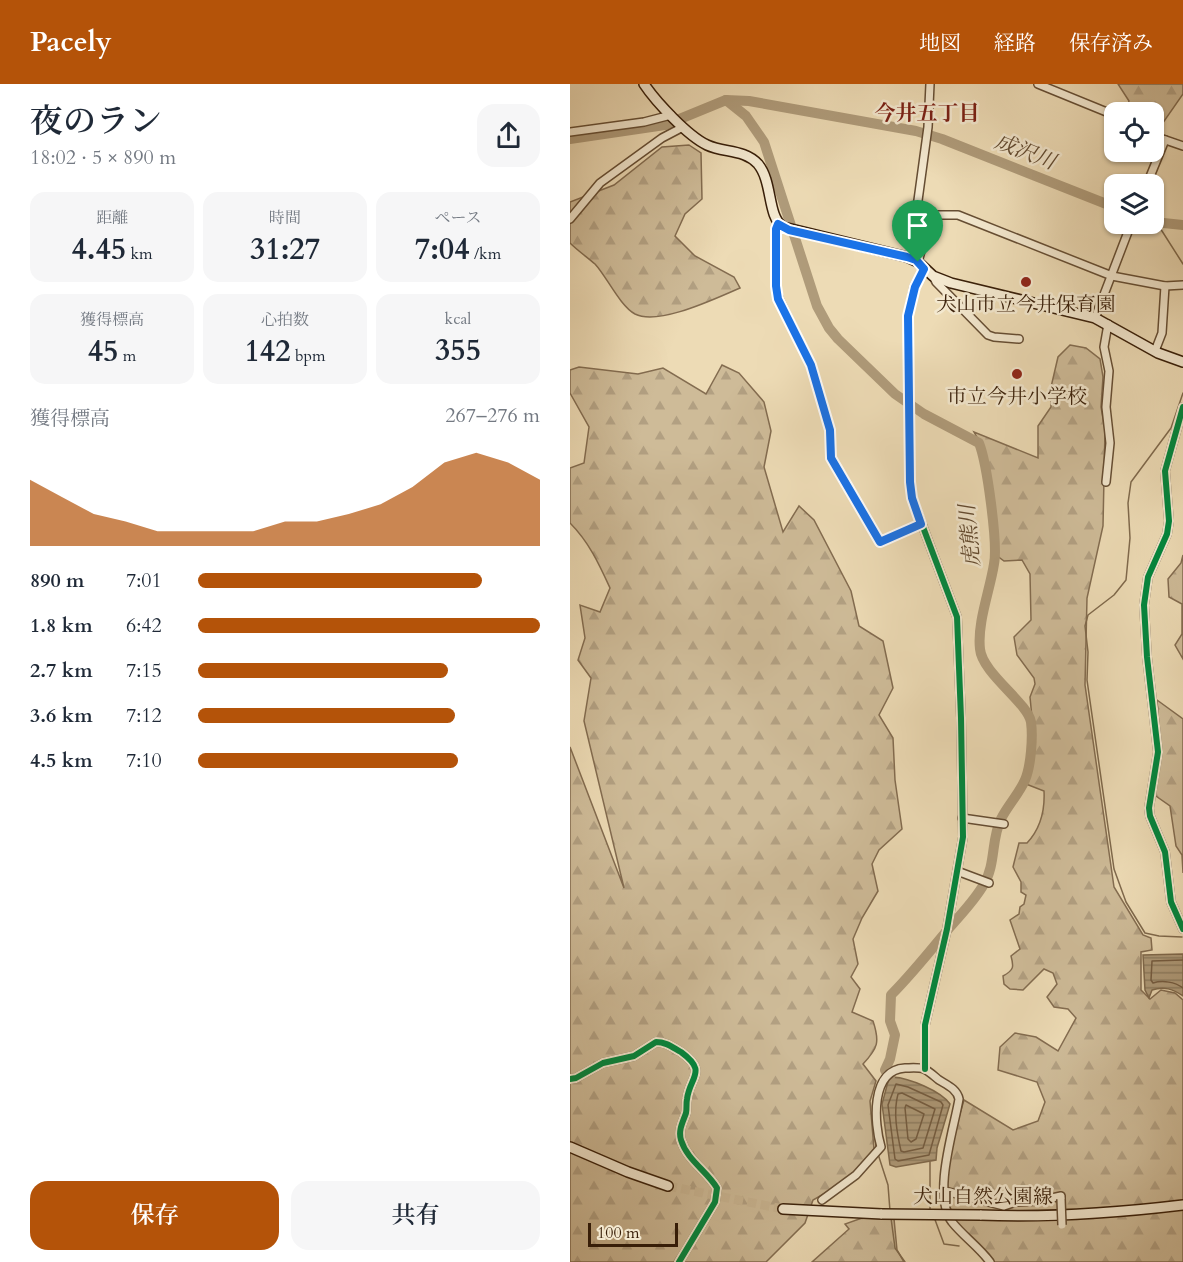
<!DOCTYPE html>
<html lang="ja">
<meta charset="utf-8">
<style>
body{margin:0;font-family:Cardo,"Noto Serif JP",serif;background:#f6f6f7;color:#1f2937;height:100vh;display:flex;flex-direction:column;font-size:22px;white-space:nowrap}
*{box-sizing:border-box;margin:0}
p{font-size:20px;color:#747a83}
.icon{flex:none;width:33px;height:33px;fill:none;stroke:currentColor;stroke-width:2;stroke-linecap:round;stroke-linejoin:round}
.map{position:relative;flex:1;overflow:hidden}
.panel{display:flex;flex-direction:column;background:#fff;width:570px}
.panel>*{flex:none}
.controls{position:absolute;left:534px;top:18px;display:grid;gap:12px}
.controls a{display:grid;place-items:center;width:60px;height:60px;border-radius:12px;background:#fff;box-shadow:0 2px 4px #0004;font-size:30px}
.scale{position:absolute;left:18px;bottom:15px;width:90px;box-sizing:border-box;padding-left:6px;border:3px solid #381e08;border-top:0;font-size:16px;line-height:21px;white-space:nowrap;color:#381e08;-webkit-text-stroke:4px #f3e8cf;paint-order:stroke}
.pin{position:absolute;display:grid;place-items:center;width:51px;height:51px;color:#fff;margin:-62px -26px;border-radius:50% 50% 50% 0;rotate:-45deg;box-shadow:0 0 6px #0007}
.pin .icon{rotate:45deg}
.round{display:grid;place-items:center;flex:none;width:63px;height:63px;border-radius:18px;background:#f6f6f7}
.headline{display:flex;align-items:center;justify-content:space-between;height:102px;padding:0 30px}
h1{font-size:33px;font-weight:600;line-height:45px}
.figures{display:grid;grid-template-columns:repeat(3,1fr);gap:9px;height:102px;padding:6px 30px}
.figures div{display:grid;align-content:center;border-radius:15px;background:#f6f6f7;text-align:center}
.figures b{font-size:30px;font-weight:600}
.figures small{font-size:16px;font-weight:400}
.figures p{font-size:16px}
.chart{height:168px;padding:12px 30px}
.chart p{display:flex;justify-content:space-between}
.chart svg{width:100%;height:108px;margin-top:6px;fill:#b45309;opacity:.7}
.button{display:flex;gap:12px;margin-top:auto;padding:12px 30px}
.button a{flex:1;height:69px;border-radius:18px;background:#b45309;color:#fff;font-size:24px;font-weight:600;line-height:69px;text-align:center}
.button a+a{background:#f6f6f7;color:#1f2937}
ul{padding:0 30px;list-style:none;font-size:20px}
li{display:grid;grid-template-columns:96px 72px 1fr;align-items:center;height:45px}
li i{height:15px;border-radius:8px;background:#b45309}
header{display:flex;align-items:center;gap:36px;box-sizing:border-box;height:84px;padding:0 30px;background:#b45309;color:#fff}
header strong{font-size:28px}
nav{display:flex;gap:33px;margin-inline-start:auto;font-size:21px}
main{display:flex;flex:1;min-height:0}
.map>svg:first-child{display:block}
.forest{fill:url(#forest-firs);stroke:#836c50;stroke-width:1.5}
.water{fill:url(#water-rules);stroke:#7f694c;stroke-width:1.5}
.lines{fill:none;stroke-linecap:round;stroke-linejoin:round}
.shore{stroke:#745c41;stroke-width:1.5}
.stream{stroke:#7f694c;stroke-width:1.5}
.river{stroke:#af9b7a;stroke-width:10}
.secondary-tunnel{stroke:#c9b592;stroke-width:9;stroke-dasharray:9 4.5;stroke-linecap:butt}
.street-casing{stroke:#654d33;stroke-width:10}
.secondary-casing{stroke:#381e08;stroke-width:12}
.street{stroke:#f3e8cf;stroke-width:7}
.secondary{stroke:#f3e8cf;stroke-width:9}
.street-bridge-casing{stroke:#654d33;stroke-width:10;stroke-linecap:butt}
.secondary-bridge-casing{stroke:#381e08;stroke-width:12;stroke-linecap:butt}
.street-bridge{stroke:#f3e8cf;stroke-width:7}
.secondary-bridge{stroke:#f3e8cf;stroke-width:9}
.cycleway-casing{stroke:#f3e8cf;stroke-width:10}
.cycleway{stroke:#00873e;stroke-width:6}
.route-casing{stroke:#fff;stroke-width:12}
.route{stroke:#1a73e8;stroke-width:8}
.poi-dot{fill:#8f2418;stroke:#f3e8cf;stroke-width:2}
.labels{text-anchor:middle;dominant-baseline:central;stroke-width:5;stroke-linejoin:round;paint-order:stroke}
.poi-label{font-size:20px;fill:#381e08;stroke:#f3e8cf}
.street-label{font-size:20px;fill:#381e08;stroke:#f3e8cf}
.neighbourhood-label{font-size:21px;font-weight:bold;fill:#7a1f14;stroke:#f3e8cf}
.water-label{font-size:21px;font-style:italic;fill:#624a30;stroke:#f3e8cf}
</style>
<header>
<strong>Pacely</strong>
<nav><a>地図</a><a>経路</a><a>保存済み</a></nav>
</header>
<main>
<section class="panel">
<div class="headline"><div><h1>夜のラン</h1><p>18:02 · 5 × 890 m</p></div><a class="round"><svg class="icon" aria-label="share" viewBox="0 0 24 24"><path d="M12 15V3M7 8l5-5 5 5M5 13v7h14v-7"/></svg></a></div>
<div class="figures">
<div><p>距離</p><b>4.45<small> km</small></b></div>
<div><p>時間</p><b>31:27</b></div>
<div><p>ペース</p><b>7:04<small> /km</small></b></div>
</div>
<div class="figures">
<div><p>獲得標高</p><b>45<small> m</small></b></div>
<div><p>心拍数</p><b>142<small> bpm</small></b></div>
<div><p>kcal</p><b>355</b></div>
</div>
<div class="chart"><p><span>獲得標高</span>267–276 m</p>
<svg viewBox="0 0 160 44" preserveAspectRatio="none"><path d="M0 44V17L10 24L20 31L30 34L40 38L50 38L60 38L70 38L80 34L90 34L100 31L110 27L120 20L130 10L140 6L150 10L160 17V44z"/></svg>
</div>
<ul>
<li><b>890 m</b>7:01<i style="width:83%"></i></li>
<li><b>1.8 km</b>6:42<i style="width:100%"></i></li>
<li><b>2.7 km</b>7:15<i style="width:73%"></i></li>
<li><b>3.6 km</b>7:12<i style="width:75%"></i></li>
<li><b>4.5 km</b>7:10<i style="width:76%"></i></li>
</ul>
<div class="button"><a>保存</a><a>共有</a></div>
</section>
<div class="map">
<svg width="613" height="1178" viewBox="0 0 613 1178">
<defs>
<pattern id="forest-firs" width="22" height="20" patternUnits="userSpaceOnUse" patternTransform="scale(1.5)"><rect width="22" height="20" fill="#cebb98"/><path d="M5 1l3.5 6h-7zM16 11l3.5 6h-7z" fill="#b2a082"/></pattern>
<pattern id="water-rules" width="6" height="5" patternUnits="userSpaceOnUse" patternTransform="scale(1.5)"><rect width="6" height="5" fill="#af9b7a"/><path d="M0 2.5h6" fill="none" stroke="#8f7e62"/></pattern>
</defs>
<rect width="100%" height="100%" fill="#eddbb5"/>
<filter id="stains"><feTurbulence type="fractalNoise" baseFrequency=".00333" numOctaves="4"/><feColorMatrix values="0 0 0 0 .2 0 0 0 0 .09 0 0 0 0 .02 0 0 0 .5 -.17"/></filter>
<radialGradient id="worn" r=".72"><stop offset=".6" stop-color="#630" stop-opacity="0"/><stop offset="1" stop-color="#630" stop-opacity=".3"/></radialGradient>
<g class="forest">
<path d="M548,0h65v10l-25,36 -4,-1v-17h-28l3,-11z"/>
<path d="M119,61l12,8 1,46 -17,15 -10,22 20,20 39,21 6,11c-24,10 -81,38 -105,26 -15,-8 -28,-37 -40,-50 -8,-7 -17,-13 -25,-21v-41l44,-17 48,-38z"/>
<path d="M500,261l16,3 14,11 3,18 -2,30 4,23 -2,96 -16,72 -2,87 29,202 29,48 8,3 1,12 -11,2v38l9,9 11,-9 14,3 8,7v262h-191c-11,-12 -25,-25 -35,-38 -21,-33 -3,-90 7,-124l49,30 25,-9 7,-19 -8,-20 -39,-12 2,-23 15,-14 21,4 22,14 18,-33 -8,-9 -14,-2 -7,-10 10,-13 -4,-11 -9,-4 -21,21 -13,-1 -6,-5 -1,-8c11,-6 11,-9 8,-20l9,-7 -10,-29 9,-6 1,-7 4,-3 2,-9 -5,-3v-10l-8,-15 6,-24h8c13,-14 18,-33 17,-52l-18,-7 4,-13 3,-43 -3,-31 5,-13 -1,-6 -17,-23 -3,-18 17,-17 -1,-46 -8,-14 -18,1 -8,-6 -5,-57 -8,-50 -9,-16 64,26v-32l13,-19v-20l7,-30z"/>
<path d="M152,281l17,8 25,29 7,29 -7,36 19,65 16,-26 15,14 37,71 8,35 24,15 10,47 -14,27 14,23 2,42 7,49 -23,21 -7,14 6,27 -16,27 -9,21 5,25 -7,13 9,12 -8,23 21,9c7,21 5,27 -10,43l13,17 -6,20 4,48 -9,13 -22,21 -30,17 -8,23 -39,39h-196v-515l54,141 -40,-167 7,-43 -13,-18 7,-22 -5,-33 20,7 10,-24c-11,-24 -21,-46 -40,-65v-55l14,-5 5,-36 -19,-34v-23l9,-3 59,7 25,-6 43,26z"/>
<path d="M613,471v104l-8,-14 7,-11v-30l-13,-7 -1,-18 13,-16z"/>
<path d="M587,616l26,19v154l-1,-18 -6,-9 -6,-40 -17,-12 8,-42z"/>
<path d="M292,1134l32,1 3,31 7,12h-92l37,-33 -4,-5z"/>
</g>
<g class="water">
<path d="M613,870v42c-10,-7 -19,-10 -31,-6l-3,8 -4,-8 -2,-35z"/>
<path d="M322,991l1,2c16,1 48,14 57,27l-13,44 -1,12 -40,7 -6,-2 -8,-61 7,-26z"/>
</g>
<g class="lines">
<g class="shore">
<path d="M613,876l-31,1 -1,19 2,3c10,-3 22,-1 30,5"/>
<path d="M326,1000l12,3 33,15 2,3 -14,50 -31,6 -3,-2 -7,-54z"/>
<path d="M332,1009l33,16 -12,39 -19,4 -3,-1c-4,-18 -8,-39 -3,-57z"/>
<path d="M336,1021l18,9 -8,25 -5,3 -3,-3 -3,-31z"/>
</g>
<g class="stream">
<path d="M584,139l8,8 21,33"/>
<path d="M612,853l-23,-1 -14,-3 -19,-31 -12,-33 -27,-189 1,-28 -3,-26 3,-11 26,-20 12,-15 4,-42 -2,-35 3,-21 40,-54 12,-35"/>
<path d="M311,995l4,-9"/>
<path d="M305,1011l-3,21 4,31"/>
<path d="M308,1070l10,31 2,26"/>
<path d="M360,1127v-49"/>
<path d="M364,1133l10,27 15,2"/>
<path d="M321,1134l4,30 10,14"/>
</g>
<g class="river">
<path d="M156,16l20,16 18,26 53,164 12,22 9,11 57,55 29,20 55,29c8,20 19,101 15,121 -4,26 -17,59 -14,85 2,24 48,54 51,73 2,15 0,44 -6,58 -6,14 -17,25 -24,39 -10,20 -5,45 -17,65 -9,16 -22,29 -34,43 -19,23 -38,47 -59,68l-1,26 5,14 -5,24 -5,11 5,7"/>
<path d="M0,55l95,-14 61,-25 23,1 167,30 26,8 172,68"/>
<path d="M584,138l29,3"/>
</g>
<path class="secondary-tunnel" d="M98,1102l115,23"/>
<defs>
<g id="street">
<path d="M468,0l76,31"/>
<path d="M0,48l74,-10 27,-7"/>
<path d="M584,52l29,10"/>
<path d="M577,100l18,-44"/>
<path d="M346,131h42l154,61 53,10 18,-1"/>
<path d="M0,135l30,-36 62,-45 21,-11"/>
<path d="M208,140l-2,5v58l3,12 32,66 19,65 1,28 49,84 41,-18"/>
<path d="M348,178l3,-11 -5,-19v-17l12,-88 2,-43"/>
<path d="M354,185l-10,18 -6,29 2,166 2,16 45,119 4,101 2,119 -16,92 -22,96v44"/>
<path d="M363,192l3,6 52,53 6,2 25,2"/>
<path d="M525,234l36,-94"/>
<path d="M585,267l7,-18 3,-47"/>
<path d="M613,323l-18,64 4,50 -2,13 -19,43 -4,28 3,52 11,95 -9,56 1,8 15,36 6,50 12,27"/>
<path d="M536,398l4,-39 -4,-36 3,-36 -5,-24 4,-23"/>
<path d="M392,734l42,6"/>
<path d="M387,787l32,12"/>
<path d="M0,995l6,-1 27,-15 31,-7 22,-14c10,0 16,5 25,10 27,20 9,24 6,47 -1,5 0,9 -1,14 -3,9 -8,17 -5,27 6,20 26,31 36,48l-2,14 -36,60"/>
<path d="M375,1107l59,15 12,-4 22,-1 23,-5v3"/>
<path d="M252,1116l34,-25 25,-28c-7,-24 -11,-77 24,-79 5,0 14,-1 19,1 5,2 11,8 15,11 8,5 18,9 20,19 -5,30 -27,96 -7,123 11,14 27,25 38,40"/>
</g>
<g id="secondary">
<path d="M74,0c12,18 44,52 63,61 17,8 37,4 51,19 15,18 9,52 25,63l124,30 11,5 15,14 18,7 144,35 63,35 25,9"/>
<path d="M0,1063l58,25 40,14"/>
<path d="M213,1125l99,5"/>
<path d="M410,1131c68,3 136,-2 203,-10"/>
</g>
</defs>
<use href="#street" class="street-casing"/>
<use href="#secondary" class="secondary-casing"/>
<use href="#street" class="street"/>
<use href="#secondary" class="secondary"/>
<defs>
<path id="street-bridge" d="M491,1115l1,26"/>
<path id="secondary-bridge" d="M312,1130l98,1"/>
</defs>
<use href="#street-bridge" class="street-bridge-casing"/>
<use href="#secondary-bridge" class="secondary-bridge-casing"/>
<use href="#street-bridge" class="street-bridge"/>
<use href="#secondary-bridge" class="secondary-bridge"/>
<defs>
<g id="cycleway">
<path d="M354,185l-10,18 -6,29 2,166 2,16 45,119 4,101 2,119 -16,92 -22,96v44"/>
<path d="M613,323l-18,64 4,50 -2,13 -19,43 -4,28 3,52 11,95 -9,56 1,8 15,36 6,50 12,27"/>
<path d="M0,995l6,-1 27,-15 31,-7 22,-14c10,0 16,5 25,10 27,20 9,24 6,47 -1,5 0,9 -1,14 -3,9 -8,17 -5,27 6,20 26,31 36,48l-2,14 -36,60"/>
</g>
</defs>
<use href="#cycleway" class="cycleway-casing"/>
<use href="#cycleway" class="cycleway"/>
</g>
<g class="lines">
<defs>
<path id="route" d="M208,140l11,6 118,27 9,3 8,9 -9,18 -7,29 2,166 2,16 9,26 -41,18 -49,-84 -1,-28 -19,-65 -33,-66 -2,-13v-57z"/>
</defs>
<use href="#route" class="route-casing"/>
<use href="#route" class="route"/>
</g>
<g class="poi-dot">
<circle cx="456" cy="198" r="6"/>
<circle cx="447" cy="290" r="6"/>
</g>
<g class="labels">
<g class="poi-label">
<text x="456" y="220">犬山市立今井保育園</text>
<text x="447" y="312">市立今井小学校</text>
</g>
<g class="street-label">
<text x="413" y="1112">犬山自然公園線</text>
</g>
<g class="neighbourhood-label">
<text x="357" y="29">今井五丁目</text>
</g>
<g class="water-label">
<text transform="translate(455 68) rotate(21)">成沢川</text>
<text transform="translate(400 452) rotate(-95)">虎熊川</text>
</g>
</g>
<rect width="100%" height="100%" filter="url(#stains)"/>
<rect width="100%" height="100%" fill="url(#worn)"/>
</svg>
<div class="controls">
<a><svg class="icon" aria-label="locate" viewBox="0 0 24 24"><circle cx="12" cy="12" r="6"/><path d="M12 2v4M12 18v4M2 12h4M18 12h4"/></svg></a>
<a><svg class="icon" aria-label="layers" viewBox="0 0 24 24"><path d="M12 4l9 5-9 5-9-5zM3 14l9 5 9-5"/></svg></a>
</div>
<div class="scale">100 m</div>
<div class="pin" style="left:348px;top:178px;background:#1e9e55"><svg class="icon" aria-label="arrive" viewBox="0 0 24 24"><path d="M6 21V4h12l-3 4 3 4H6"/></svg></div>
</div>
</main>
